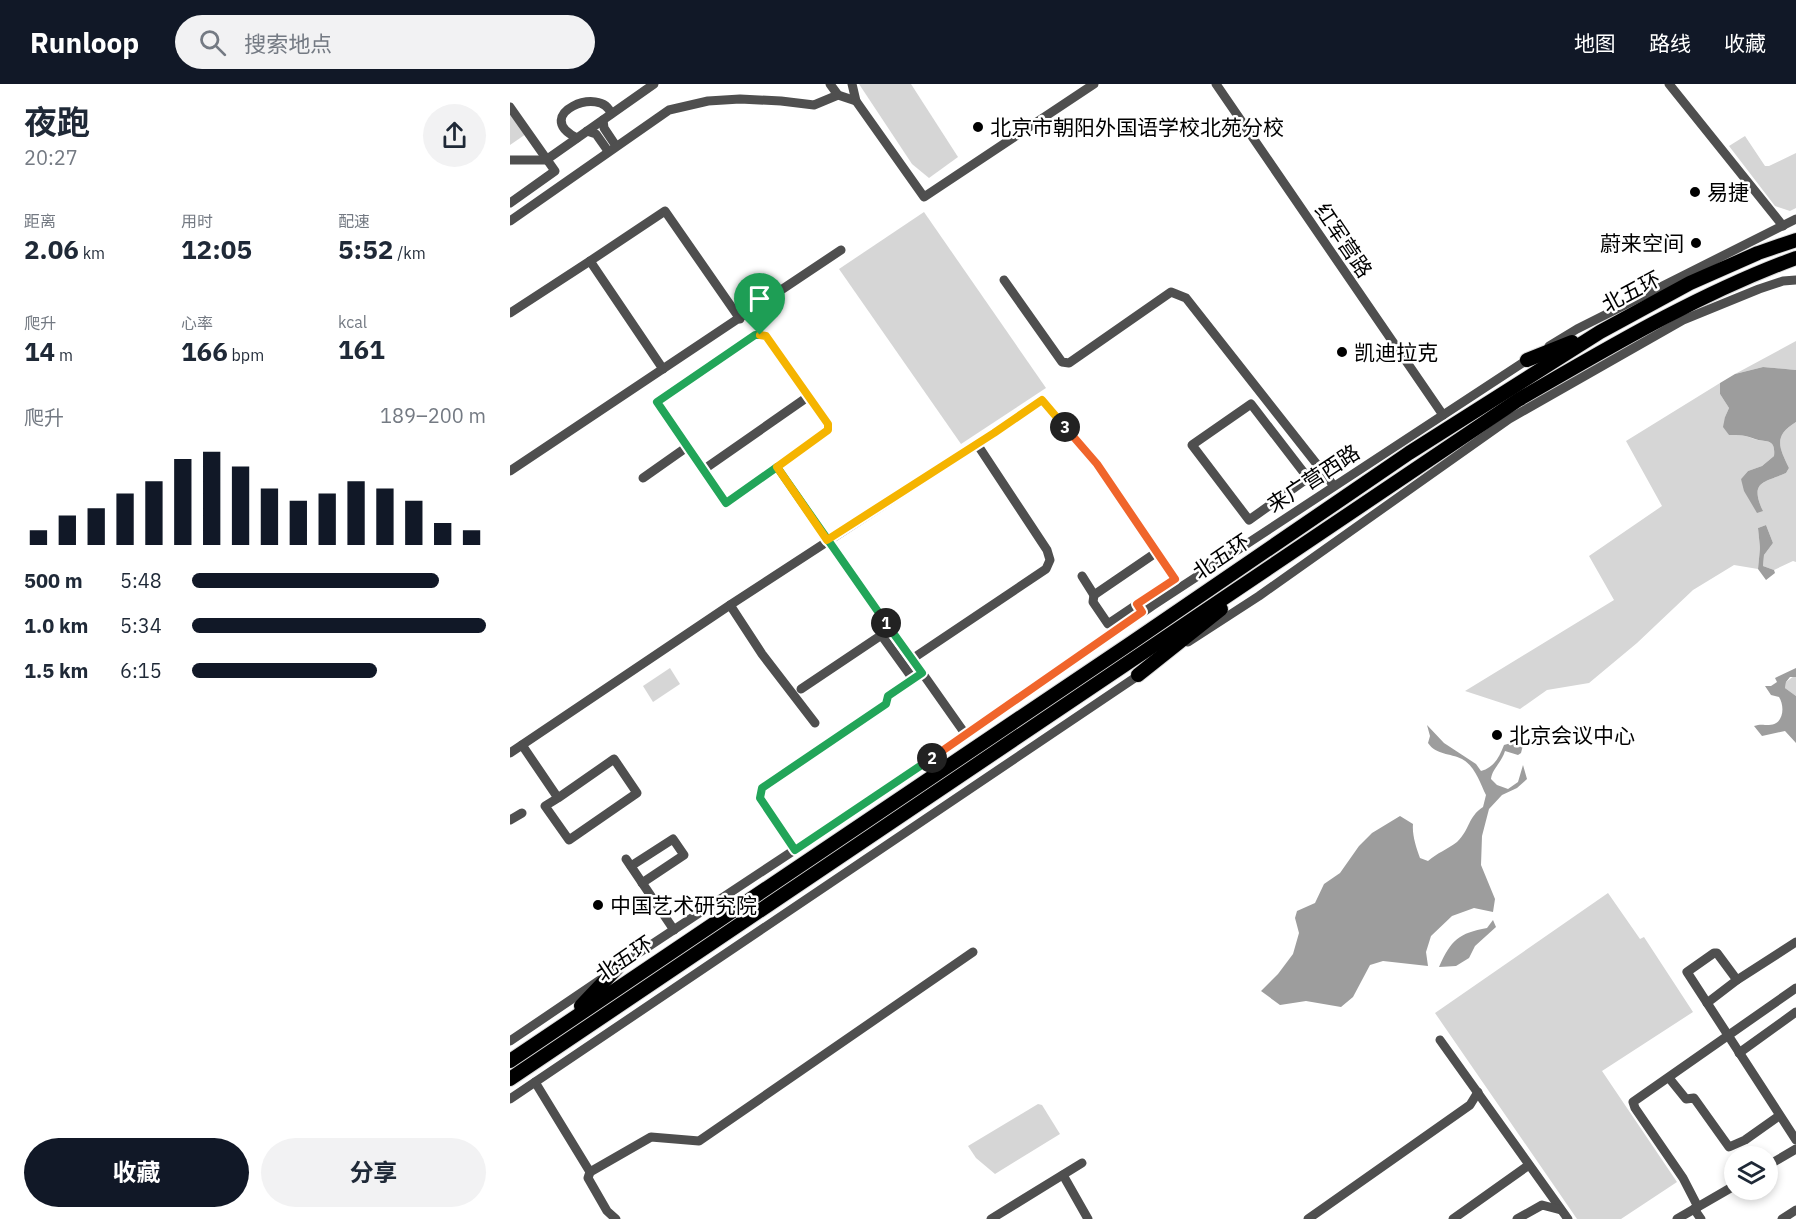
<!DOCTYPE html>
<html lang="zh">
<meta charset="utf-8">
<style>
body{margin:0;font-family:"IBM Plex Sans","Noto Sans SC",sans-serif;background:#f2f2f3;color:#1f2937;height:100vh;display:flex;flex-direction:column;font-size:22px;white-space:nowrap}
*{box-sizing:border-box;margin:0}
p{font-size:20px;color:#747a83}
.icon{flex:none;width:33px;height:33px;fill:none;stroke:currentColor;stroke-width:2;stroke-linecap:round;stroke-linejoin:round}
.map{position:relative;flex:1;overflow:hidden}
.panel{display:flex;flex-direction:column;background:#fff;width:510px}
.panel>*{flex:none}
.tools{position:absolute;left:1214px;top:1062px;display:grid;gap:12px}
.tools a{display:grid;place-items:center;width:54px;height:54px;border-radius:50%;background:#fff;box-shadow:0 3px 9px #0003;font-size:30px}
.pin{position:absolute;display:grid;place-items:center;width:51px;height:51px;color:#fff;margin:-62px -26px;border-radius:50% 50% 50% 0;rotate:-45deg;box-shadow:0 0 6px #0007}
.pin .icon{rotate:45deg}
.km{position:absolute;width:30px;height:30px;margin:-15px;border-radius:50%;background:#222;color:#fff;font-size:16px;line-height:30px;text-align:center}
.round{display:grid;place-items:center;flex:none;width:63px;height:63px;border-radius:32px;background:#f2f2f3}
.overview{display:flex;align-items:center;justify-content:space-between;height:102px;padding:0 24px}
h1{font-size:33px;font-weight:700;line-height:45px}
.stats{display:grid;grid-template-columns:repeat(3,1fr);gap:9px;height:102px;padding:6px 24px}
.stats div{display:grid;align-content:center}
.stats b{font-size:26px;font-weight:700}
.stats small{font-size:16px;font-weight:400}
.stats p{font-size:16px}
.chart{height:168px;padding:12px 24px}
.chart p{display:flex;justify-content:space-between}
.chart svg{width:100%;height:108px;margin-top:6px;stroke:#111827;stroke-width:6}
.action{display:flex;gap:12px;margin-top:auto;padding:12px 24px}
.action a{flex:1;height:69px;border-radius:36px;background:#111827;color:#fff;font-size:24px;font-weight:700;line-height:69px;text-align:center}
.action a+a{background:#f2f2f3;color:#1f2937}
ul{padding:0 24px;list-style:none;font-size:20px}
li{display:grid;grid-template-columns:96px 72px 1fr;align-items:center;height:45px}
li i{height:15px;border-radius:8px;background:#111827}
header{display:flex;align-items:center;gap:36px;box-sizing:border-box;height:84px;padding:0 30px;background:#111827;color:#fff}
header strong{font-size:28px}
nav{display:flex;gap:33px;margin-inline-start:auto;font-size:21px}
.search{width:420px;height:54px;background:#f2f2f3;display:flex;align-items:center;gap:15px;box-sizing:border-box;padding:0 21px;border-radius:33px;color:#747a83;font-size:22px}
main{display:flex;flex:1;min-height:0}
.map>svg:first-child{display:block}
.green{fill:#d6d6d6}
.water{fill:#9d9d9d}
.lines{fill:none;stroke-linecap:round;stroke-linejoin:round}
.highway-casing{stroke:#dbdbdb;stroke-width:16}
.minor{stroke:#4f4f4f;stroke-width:9}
.highway{stroke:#000;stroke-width:14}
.split-1-casing{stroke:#fff;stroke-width:12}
.split-2-casing{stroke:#fff;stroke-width:12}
.split-3-casing{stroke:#fff;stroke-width:12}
.split-4-casing{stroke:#fff;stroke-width:12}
.split-1{stroke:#22a559;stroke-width:8}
.split-2{stroke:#22a559;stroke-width:8}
.split-3{stroke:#f0652b;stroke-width:8}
.split-4{stroke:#f5b400;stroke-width:8}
.poi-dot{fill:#000;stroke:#fff;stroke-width:2}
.labels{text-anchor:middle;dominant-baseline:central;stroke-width:5;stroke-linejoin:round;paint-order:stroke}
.poi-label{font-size:21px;fill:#000;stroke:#fff;text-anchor:start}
.street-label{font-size:21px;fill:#000;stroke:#fff}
</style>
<header>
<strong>Runloop</strong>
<div class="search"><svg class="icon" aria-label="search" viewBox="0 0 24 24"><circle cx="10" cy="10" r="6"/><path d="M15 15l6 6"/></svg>搜索地点</div>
<nav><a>地图</a><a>路线</a><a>收藏</a></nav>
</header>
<main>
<section class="panel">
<div class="overview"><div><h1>夜跑</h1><p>20:27</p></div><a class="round"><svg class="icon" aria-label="share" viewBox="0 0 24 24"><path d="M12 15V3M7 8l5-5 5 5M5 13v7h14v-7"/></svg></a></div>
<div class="stats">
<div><p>距离</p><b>2.06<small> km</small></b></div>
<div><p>用时</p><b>12:05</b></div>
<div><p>配速</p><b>5:52<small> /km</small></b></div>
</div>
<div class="stats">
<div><p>爬升</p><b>14<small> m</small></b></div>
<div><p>心率</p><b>166<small> bpm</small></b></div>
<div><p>kcal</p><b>161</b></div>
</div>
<div class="chart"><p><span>爬升</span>189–200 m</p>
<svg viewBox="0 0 160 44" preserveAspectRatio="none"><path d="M5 44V38M15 44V32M25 44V29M35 44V23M45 44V18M55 44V9M65 44V6M75 44V12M85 44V21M95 44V26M105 44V23M115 44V18M125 44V21M135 44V26M145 44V35M155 44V38"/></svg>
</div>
<ul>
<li><b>500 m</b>5:48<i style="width:84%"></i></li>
<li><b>1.0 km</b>5:34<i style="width:100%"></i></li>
<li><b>1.5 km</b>6:15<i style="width:63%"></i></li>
</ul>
<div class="action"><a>收藏</a><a>分享</a></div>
</section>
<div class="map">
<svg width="1286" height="1135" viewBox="0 0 1286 1135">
<rect width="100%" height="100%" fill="#fff"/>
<g class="green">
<path d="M349,0h52l47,73 -29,21 -17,-14z"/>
<path d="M0,27l16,23 -16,11z"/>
<path d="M1235,52l20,30h4l27,-13v55l-6,3 -15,-5 -46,-60z"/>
<path d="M414,128l122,176 -85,56 -122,-175z"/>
<path d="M1286,257v29l-33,-3 -28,7z"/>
<path d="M1210,299v11l9,14 -4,9 4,18c11,0 16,0 25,4 11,4 22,-2 20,17l-12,10 -14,5 -7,8 22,32c-14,-30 1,-28 23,-38l3,-5c-10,-21 -16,-32 7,-46v140l-3,-1 -19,9 -11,-4 1,-11 9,-12 -7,-18 -8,3 2,20 -2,21 -24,-4 -41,25 -56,53 -48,40 -42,7 -27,19 -55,-18 149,-91 -25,-44 73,-50 -36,-65z"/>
<path d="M160,584l10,16 -27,18 -10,-16z"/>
<path d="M1284,592l2,1v19l-11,-8 1,-6z"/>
<path d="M1098,809l32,46 4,-2 49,75 -91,59 75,111 -56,37h-44l-142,-206z"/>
<path d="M528,1020l4,1 18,29 -65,40 -19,-16 -8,-12z"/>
</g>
<g class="water">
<path d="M1253,283l33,3v52c-23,14 -17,25 -7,46l-3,5c-22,10 -37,8 -23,38l-6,2 -13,-22 -3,-12 7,-8 14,-5 12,-10c2,-19 -9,-13 -19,-17 -10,-4 -15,-4 -26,-4l-6,-8 2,-10 4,-9 -9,-14v-11l15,-9z"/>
<path d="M1256,441l7,18 -9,12 -1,11 11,4 1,3 -9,7 -8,-11 2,-21 -2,-20z"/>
<path d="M1286,584v9h-6l-4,5 -1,6 11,8v47l-11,-12 -23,5 -8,-10c6,-2 9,-1 15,-1 15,0 16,-19 10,-28l-8,-2 -6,-9h6l6,-4 -2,-4z"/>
<path d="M917,641l17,18 32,21 5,7c14,-4 18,-14 23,-26l7,-2 6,1 7,-3 -3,12 -3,2 -13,-4c-3,11 -13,18 -14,28l6,6 11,4 10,-7 5,-17 4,14 -10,9 -15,7 -13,14 -7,27 -1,29 14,34 -2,13 -19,-4 -22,8 -21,20 -5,16 2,14 -45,-5 -13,4 -17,32 -12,10 -35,-6 -26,4 -19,-14 17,-17 15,-20 6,-21 -4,-15 2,-7 18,-8 9,-19 16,-11 19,-27 13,-13 28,-17 13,8c-1,11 3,23 7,34l8,3c9,-8 20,-12 29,-19 14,-14 10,-24 26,-35l3,-12c-6,-12 -11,-29 -24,-36 -12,-6 -26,-4 -34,-16l2,-7z"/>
<path d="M983,836l3,7 -21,19 -6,12 -13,8 -17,1c12,-27 20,-34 48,-39z"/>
</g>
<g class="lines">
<defs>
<g id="highway">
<path d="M1017,276l45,-18"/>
<path d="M628,591l83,-66"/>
<path d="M71,922l36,-38"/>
<path d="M0,977l621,-418 278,-190 191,-121 90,-49 68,-30 38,-13"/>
<path d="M0,995l1008,-679c90,-52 180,-106 278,-142"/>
</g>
</defs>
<use href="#highway" class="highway-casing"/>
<g class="minor">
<path d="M320,0l8,11 18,6"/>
<path d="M342,0l4,17 68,96 170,-113"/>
<path d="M706,0l227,331"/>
<path d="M1159,0l114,142"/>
<path d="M0,23l45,64 -45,32"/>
<path d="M93,36l1,8 12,18"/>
<path d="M77,47l9,3 12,17"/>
<path d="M67,54c-47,-23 25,-54 34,-24"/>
<path d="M0,76h36l108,-76"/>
<path d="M0,137l159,-111 39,-9 32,-2 41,2 33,4 24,-10"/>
<path d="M494,196l58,82 7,1 102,-71 15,6 148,188"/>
<path d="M0,229l80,-52"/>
<path d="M1039,262l28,-17 219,-110"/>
<path d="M153,285l-73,-108 75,-50 75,108"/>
<path d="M299,312l-43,-60 -11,-1 -98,67 69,101 51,-36 189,268"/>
<path d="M741,320l57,74 -59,42 -57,-75z"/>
<path d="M193,386l106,-74 19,28 1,5 -52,38"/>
<path d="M0,387l331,-221"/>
<path d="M133,394l44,-31"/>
<path d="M584,511l-1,7 15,22 67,-45 -18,-27"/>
<path d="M220,521l32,49 53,69"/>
<path d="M678,558l71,-46 250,-177 174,-99 76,-31 24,-8 13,-1"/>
<path d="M402,575l134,-90 4,-9 -3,-10 -70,-106"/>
<path d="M291,605l85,-57"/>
<path d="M12,661l36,53 -13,8 24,34 68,-47 -23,-34 -56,39"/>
<path d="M0,669l220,-148 264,-172 48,-33 55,64 60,88 -63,43 -12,-19"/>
<path d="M0,736l12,-7"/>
<path d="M285,766l-35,-52 2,-10 124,-84 2,-8 25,-17 -31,-43"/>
<path d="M116,775l48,71"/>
<path d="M121,782l42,-27 11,16 -42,28"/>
<path d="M103,886l298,-197 241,-167 378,-248"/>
<path d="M1227,896l-20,-27h-3l-27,19 109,168"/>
<path d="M1197,919l30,-23 59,-38"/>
<path d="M930,956l128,179"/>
<path d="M0,957l90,-61"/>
<path d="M1229,969l57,-41"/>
<path d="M1159,994l17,21 8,-1 35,49 16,-7 34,-24"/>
<path d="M25,998l55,90 61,-35 48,4 274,-189"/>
<path d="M0,1015l632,-426"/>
<path d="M1257,1082l29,-17"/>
<path d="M80,1088l-2,6 19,33 9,8"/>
<path d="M553,1091l25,44"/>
<path d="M1188,1123l-15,-29 -48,-70 -2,-6 163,-114"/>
<path d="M1184,1125l7,10"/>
<path d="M481,1135l91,-56"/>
<path d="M798,1135l162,-114 8,-13"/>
<path d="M943,1135l76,-54"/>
<path d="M1007,1135l25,-14 19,5"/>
<path d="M1167,1135l57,-33"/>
<path d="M1272,1135l14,-9"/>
</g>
<use href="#highway" class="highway"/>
</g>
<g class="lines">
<defs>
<path id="split-1" d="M250,251h-5l-98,67 69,101 51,-36 109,156"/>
<path id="split-2" d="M376,539l36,50 -34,23 -2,8 -124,84 -2,10 35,52 137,-92"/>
<path id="split-3" d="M422,674l210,-146 -5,-8 38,-25 -78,-115 -32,-37"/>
<path id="split-4" d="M250,251l6,1 62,88v6l-51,37 50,73 167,-107 48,-33 23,27"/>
</defs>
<use href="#split-1" class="split-1-casing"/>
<use href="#split-2" class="split-2-casing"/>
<use href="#split-3" class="split-3-casing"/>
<use href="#split-4" class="split-4-casing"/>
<use href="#split-1" class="split-1"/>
<use href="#split-2" class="split-2"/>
<use href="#split-3" class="split-3"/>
<use href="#split-4" class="split-4"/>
</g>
<g class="poi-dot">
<circle cx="468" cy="43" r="6"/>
<circle cx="1185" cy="108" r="6"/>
<circle cx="1186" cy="159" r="6"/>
<circle cx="832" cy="268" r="6"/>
<circle cx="987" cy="651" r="6"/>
<circle cx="88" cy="821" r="6"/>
</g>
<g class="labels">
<g class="poi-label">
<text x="480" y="43">北京市朝阳外国语学校北苑分校</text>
<text x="1197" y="108">易捷</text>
<text x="1174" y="159" text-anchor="end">蔚来空间</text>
<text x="844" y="268">凯迪拉克</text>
<text x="999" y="651">北京会议中心</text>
<text x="100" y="821">中国艺术研究院</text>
</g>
<g class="street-label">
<text transform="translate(834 156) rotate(56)">红军营路</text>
<text transform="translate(1121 207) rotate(-28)">北五环</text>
<text transform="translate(803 394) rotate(-33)">来广营西路</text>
<text transform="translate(711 472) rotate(-34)">北五环</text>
<text transform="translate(114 874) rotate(-34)">北五环</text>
</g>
</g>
</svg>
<div class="tools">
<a><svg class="icon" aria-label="layers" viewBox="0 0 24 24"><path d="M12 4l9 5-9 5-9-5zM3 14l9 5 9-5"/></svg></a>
</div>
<div class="pin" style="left:250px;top:251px;background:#1e9e55"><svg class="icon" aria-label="arrive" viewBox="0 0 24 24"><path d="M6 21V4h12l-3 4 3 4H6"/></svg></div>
<b class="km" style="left:376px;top:539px">1</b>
<b class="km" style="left:422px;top:674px">2</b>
<b class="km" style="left:555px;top:343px">3</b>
</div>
</main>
